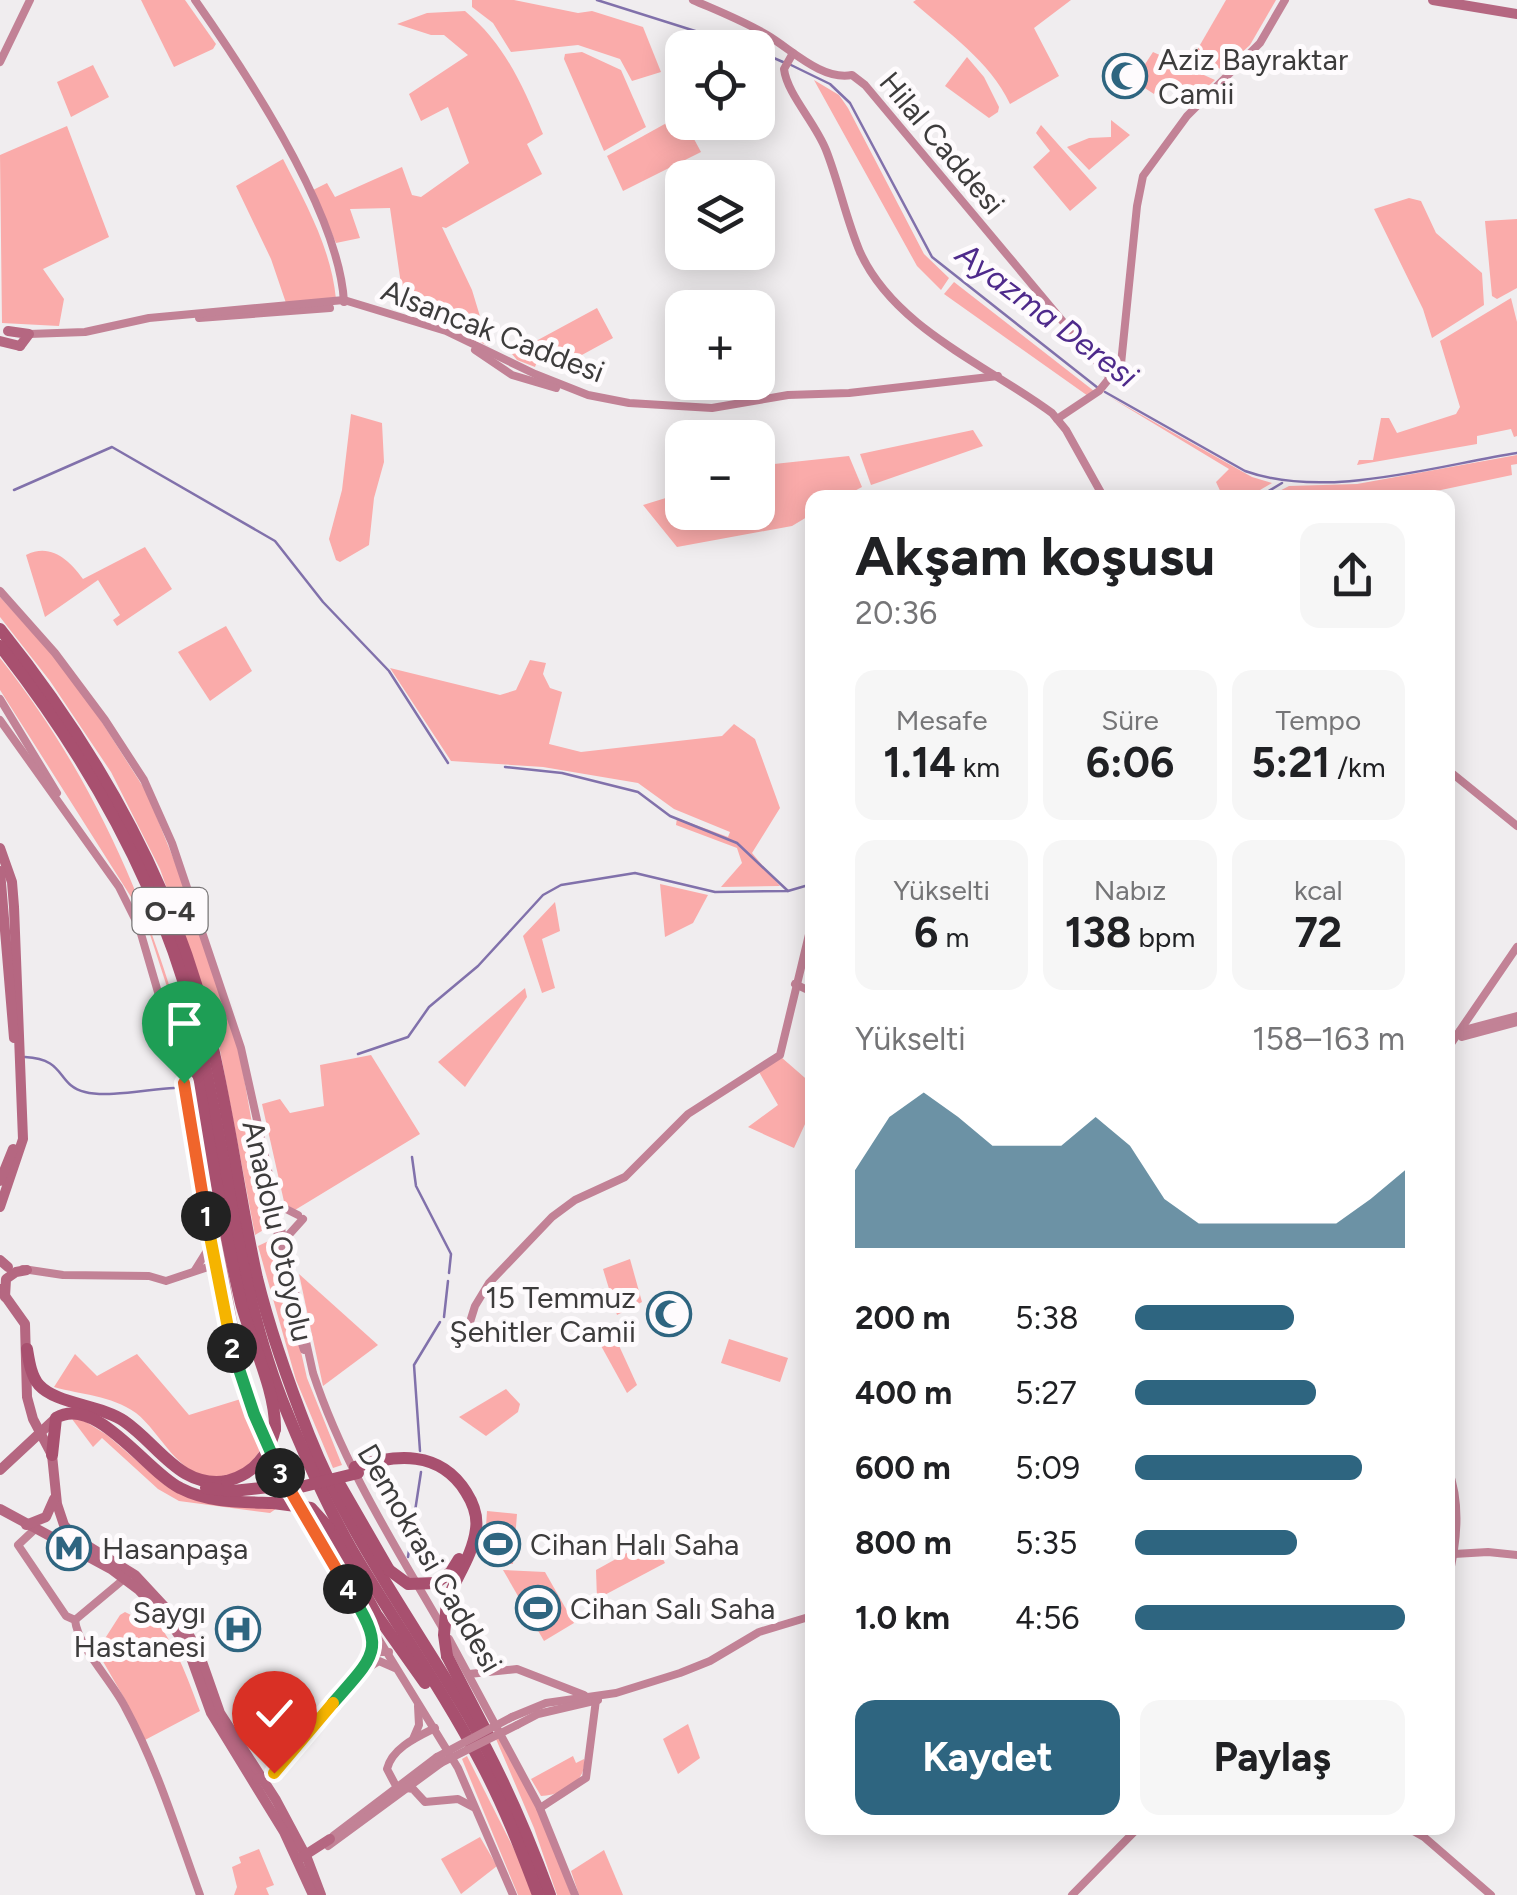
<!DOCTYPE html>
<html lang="tr">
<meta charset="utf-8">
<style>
body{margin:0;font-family:Figtree,sans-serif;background:#f6f6f6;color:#202124;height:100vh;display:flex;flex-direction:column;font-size:38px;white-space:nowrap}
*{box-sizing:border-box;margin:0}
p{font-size:32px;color:#757577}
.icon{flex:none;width:55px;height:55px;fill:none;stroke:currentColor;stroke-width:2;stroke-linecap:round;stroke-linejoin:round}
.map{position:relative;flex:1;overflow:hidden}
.drawer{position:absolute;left:805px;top:490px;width:650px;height:1345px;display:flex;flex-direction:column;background:#fff;border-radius:20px;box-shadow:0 5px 25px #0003}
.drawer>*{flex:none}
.controls{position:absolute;left:665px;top:30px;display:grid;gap:20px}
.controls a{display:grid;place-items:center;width:110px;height:110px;border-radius:20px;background:#fff;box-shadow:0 5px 25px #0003;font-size:50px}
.pin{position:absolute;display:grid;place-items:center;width:85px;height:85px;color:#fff;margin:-102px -42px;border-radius:50% 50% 50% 0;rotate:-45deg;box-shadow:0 0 10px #0007}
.pin .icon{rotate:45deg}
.km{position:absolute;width:50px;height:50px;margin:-25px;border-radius:50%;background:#222;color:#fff;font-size:28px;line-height:50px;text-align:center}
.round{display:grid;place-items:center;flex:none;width:105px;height:105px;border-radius:20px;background:#f6f6f6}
.headline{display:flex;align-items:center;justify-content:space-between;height:170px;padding:0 50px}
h1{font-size:55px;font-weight:700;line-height:75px}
.metrics{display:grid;grid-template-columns:repeat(3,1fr);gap:15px;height:170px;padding:10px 50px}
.metrics div{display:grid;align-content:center;border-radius:20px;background:#f6f6f6;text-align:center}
.metrics b{font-size:42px;font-weight:700}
.metrics small{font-size:28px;font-weight:400}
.metrics p{font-size:28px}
.chart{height:280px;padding:20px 50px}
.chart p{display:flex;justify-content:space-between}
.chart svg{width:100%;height:180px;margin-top:10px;fill:#2e6580;opacity:.7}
.button{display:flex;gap:20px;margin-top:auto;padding:20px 50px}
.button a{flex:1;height:115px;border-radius:20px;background:#2e6580;color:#fff;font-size:40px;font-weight:700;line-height:115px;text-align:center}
.button a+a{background:#f6f6f6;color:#202124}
ul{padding:0 50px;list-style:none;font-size:32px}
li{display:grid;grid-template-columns:160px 120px 1fr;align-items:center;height:75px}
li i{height:25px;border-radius:12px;background:#2e6580}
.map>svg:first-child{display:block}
.green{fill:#faabaa}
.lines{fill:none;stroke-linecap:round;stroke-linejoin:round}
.stream{stroke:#8171ab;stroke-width:2.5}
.secondary{stroke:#c28296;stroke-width:8}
.primary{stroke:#b56781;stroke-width:10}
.highway{stroke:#a8506f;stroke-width:12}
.secondary-bridge{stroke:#c28296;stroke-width:8}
.highway-bridge{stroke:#a8506f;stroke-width:12}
.split-1-casing{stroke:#fff;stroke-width:20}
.split-2-casing{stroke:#fff;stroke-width:20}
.split-3-casing{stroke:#fff;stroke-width:20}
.split-4-casing{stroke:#fff;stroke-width:20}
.split-5-casing{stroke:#fff;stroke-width:20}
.split-6-casing{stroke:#fff;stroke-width:20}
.split-1{stroke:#f0652b;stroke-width:12}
.split-2{stroke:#f5b400;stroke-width:12}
.split-3{stroke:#22a559;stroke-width:12}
.split-4{stroke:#f0652b;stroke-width:12}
.split-5{stroke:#22a559;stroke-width:12}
.split-6{stroke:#f5b400;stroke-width:12}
.labels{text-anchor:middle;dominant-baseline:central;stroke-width:10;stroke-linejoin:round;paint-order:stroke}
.shield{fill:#fefbfd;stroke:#777576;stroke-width:2.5}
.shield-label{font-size:28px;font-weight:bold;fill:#3d3c3c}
.poi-label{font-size:30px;fill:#3d3c3c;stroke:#fefbfd;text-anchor:start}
.street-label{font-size:30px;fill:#3d3c3c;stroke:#fefbfd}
.water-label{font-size:32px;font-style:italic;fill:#4e2a8b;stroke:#fefbfd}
</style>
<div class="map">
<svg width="1517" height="1895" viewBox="0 0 1517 1895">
<rect width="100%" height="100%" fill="#f0edef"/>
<g class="green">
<path d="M141,0h44l31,44 -3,5 -39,18z"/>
<path d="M472,0h42l64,13 14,-2 51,16 18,45 -29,9 -12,-22 -42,-14 -67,7 -18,-29 -21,-16z"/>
<path d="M916,0h155l-37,28 25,48 -49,28c-20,-43 -62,-71 -97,-102z"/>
<path d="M1226,0h50l-26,45 -27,25 -30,-13z"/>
<path d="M465,11c41,34 58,76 78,123l-16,10 15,30 -96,54 -4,-1 30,63 17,56 -84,-34 -15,-104 -40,1 10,29 -24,5 -23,-53 14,-7 8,14 67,-30 10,28 9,2 48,-34 -21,-56 -27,14 -12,-27 59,-39 -24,-20h-13l-34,-11 30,-11z"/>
<path d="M582,52l39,18 25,57 -42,24 -40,-92 1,-5z"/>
<path d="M1153,52l62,28 -20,19 -28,-20 -13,15 -20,-13z"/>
<path d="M967,57l17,20 15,30 -1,5 -9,6 -44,-32z"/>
<path d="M93,65l16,32 -38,20 -14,-35z"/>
<path d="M814,80l25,15 9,13 76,146 25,24 -8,12 -24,-24z"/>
<path d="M681,115l20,37 -78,39 -16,-35z"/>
<path d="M1111,120l19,15 -41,35 -22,-23 22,-9 22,-1z"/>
<path d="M1041,125l56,63 -27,23 -37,-44 17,-16 -14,-18z"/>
<path d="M67,126l42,111 -66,32 21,30 -5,27 -57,-3 -2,-168z"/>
<path d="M283,159c23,45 48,89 53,140l-50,4 -15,-44 -35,-73z"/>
<path d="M1409,198l12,3 15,32 46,40 2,32 -52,33 -9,-29 -49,-100z"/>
<path d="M1517,219v69l-20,11 -5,-3 -7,-75z"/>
<path d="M954,282l140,109 -6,5 -144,-102z"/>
<path d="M1511,298l6,24v114l-3,1 -3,-8 -34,7v8l-120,21 2,-5h14l8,-42h8l8,15 59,-19 4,-7 -20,-66z"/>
<path d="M597,308l16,30 -44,24 -8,-14 -12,5v7l-10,-4 -4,11 -18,-7 -5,-6z"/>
<path d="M1108,396l144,81 20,6 -24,14h-25l-7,-15 13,-13z"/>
<path d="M351,414l31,9 2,39 -10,36 -5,47 -29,17 -4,-2 -7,-21 13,-49z"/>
<path d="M973,430l10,16 -112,39 -11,-31z"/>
<path d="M1517,455v9l-6,1 1,10 -104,22h-140l21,-11 68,-2z"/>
<path d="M849,456l13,31 -19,10 -31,1v16l-20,12 -115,21 -34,-42 39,-12v19h76v-43l16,-5z"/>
<path d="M145,547l27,42 -55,37 -4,-6 7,-5 -22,-35 -53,37 -19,-62c25,-13 44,6 57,24z"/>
<path d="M0,597l52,57 39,51 56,88 37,92 56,170 30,171 -15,9 -40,-211 -55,-155 -49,-97 -61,-91 -50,-64z"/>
<path d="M226,626l26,45 -42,30 -32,-49z"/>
<path d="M0,658c94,118 153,255 190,400l-45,-139 -145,-229z"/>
<path d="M530,660l16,3 -3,11 7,14 12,4 -13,52 32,8 141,-16 12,-12 21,15 25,69 -28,45 28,33 -59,1 21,-24 -5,-15 -61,-23 1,-7 51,19 2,-5 -56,-23 -36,-26 -95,-16 -92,-6 -61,-93 110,27 16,-5z"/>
<path d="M660,884l48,11 -15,28 -28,14z"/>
<path d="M555,902l5,29 -18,8 13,49 -13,5 -19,-57z"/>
<path d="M525,988l2,9 -62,90 -27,-25z"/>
<path d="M371,1055l49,79 -125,76 -10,-4 -23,-102 18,-5 10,14 34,-7 -4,-41z"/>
<path d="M781,1057l31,27v25l-18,39 -46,-21 30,-22 -19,-33z"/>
<path d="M275,1238l32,140 35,87 -9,3 -37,-88 -38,-134z"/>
<path d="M630,1259l12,43 -25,13 -14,-46z"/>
<path d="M299,1274l79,71 -55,41z"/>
<path d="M610,1326l27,59 -10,8 -33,-60z"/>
<path d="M729,1339l59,19 -8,24 -59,-19z"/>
<path d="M75,1354l22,22 40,-22 52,61 55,-17 22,41c-8,18 -19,31 -38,36 -47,12 -63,-39 -92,-62 -26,-18 -54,-18 -82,-26z"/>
<path d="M506,1389l14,15 -2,8 -32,24 -27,-19z"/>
<path d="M72,1419l11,1 24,15 59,51 114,20 -10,7 -91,-12 -21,-12 -56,-51 -9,9z"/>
<path d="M487,1511l30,3 -4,50 -26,-1 -3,-4z"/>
<path d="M652,1539l13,24 -68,36 -1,-29z"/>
<path d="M503,1570l42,2 29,51 -30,18z"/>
<path d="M125,1612l18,9 9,-5c24,28 35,61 48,95l-57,30 -16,-38 -30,-52 23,-36z"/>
<path d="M688,1724l12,34 -22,16 -15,-35z"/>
<path d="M501,1737l38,74 32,84h-14l-23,-67 -38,-89z"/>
<path d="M467,1756l53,105 12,34h-14l-56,-136z"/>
<path d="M573,1756l3,7 8,-4c3,23 -22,36 -43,37l-10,-17z"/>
<path d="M480,1837l17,29 -36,28 -20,-35z"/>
<path d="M259,1849l15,36 -8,3 3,7h-35l3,-8 -5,-20 9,-4 -2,-6z"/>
<path d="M604,1850l19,45h-44l-8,-24z"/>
</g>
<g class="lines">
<g class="stream">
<path d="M597,0l152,48"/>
<path d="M758,51l25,11"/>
<path d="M791,65l39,19 20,19 82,154 166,131"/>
<path d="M1105,392l140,79c81,29 189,-5 272,-18"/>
<path d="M14,490l98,-43 163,94 48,61 66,69 59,92"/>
<path d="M1257,498l25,-15"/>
<path d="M505,767l57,6 76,19 32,24 67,27 51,48"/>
<path d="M358,1054l50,-17 21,-30 49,-41 65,-71 18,-10 74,-12 80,19 73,-1 24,-7"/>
<path d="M25,1057c42,2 31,28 60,35 23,6 65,-3 89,-4"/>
<path d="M412,1157l4,29 35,68 -2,19"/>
<path d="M444,1317l4,-36"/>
<path d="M420,1451l-6,-86 26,-43"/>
<path d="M408,1557l13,-85"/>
</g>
<g class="secondary">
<path d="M195,0c52,74 144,213 149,302"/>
<path d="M693,0c25,11 51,21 74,35 24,14 55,46 85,40l13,10 246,294"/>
<path d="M793,53l-9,16c3,25 31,53 42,81 13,33 20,69 34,102 35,77 129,114 192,161l14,17 38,68"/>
<path d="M0,62l30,-62"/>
<path d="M199,318l131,-10"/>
<path d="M29,334l56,-2 64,-14 195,-18 102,31 89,43 53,21 41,8 83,5 76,-13 61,-2 149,-17"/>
<path d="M475,350l37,25 44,13"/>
<path d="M1057,419l42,-28 22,-27 16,-158 6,-30 44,-60 73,-73 25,-43"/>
<path d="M0,591l55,62 50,67 39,60 28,63 69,205 72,325c30,91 81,171 129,254"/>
<path d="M0,699l57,94"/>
<path d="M0,720l119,167 20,40 42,144 29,175 20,97 42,113 50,91 136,221 55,127"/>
<path d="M1448,770l69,56"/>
<path d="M795,984l17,8"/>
<path d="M169,1014l18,53 51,282 19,60"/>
<path d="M1460,1031l57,-15"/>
<path d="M1462,1037l55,-15"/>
<path d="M1448,1048l69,-101"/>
<path d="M267,1178l27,141 10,31"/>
<path d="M280,1206l18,9"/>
<path d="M285,1239l18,-20"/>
<path d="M23,1269l40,6 86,1 17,5 48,-16"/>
<path d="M195,1270l15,-24"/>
<path d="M465,1338l10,-32 14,-23 63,-66 23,-17 50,-23 63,-63 92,-59 32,-133"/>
<path d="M1448,1469c13,34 9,75 0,110"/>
<path d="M34,1530l-16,15 48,71 9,4c3,27 37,61 50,87 32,59 52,125 75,188"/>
<path d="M1454,1554l34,-2 29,3"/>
<path d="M75,1620l49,-41"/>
<path d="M449,1639l90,167 36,89"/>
<path d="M364,1670l15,-9 16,7"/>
<path d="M469,1674l48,-5 67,26"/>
<path d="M512,1717l34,-14 70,-10 64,-20 30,-12 49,-29 53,-16"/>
<path d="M517,1725l21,-11 60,-14"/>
<path d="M413,1739l6,-14 -1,-19"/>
<path d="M272,1777l97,-118 11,-7h9"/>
<path d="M396,1786l-9,-17c5,-21 30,-32 48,-41"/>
<path d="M407,1788l6,1 12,13 33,-3 15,8"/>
<path d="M540,1808l46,-30 10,-78"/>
<path d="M1408,1828l16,9 67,58"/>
<path d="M333,1836l104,-79"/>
<path d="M328,1846l113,-83"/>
<path d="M1072,1895l66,-67"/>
</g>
<g class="primary">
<path d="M1433,0l84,14"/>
<path d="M8,331l21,3 -9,12"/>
<path d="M0,341l20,5"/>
<path d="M0,848l12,34 2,25 9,232 -23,68"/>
<path d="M0,871l14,167"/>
<path d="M0,1181l13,-32"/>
<path d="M0,1260l8,7"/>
<path d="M0,1289l25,35 2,73 6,22 19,36 5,49 7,21 11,13 60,37 52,56 13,25 20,57 56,87 31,58 14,37"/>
<path d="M5,1297l1,-18 10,-7 11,-2"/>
<path d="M0,1470l56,-52"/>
<path d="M0,1509l111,60 28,21 33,35 16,24 23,64 73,119 29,63"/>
<path d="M26,1525l20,-8 8,-18"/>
<path d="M257,1779l11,-1 6,-5"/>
<path d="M302,1857l28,-18"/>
</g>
<g class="highway">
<path d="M0,629c93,116 168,245 206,390 22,85 32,173 51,259 13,53 32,106 52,157 40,101 105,189 160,282 33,57 58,116 81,178"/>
<path d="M0,646c86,110 158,235 194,372 33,127 40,259 88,382 21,52 43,102 70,150 42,72 91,140 129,213 23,43 40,87 57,132"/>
<path d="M189,1031c17,91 31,182 52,272 10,38 35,88 34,126"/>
<path d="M27,1349c2,12 4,27 12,36 17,19 62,20 85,36 35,24 56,68 103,60"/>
<path d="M52,1455l4,-37c40,-24 91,54 124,70 29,15 61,14 93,15"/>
<path d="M355,1467c41,-13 85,-17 111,25 7,11 12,23 10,37 -3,26 -20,48 -29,72"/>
<path d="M340,1485l49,85"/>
<path d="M206,1488l27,3 45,-5"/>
<path d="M329,1528l47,86 49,69"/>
<path d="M436,1583l15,-11 8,-13"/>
<path d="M447,1656l41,79"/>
</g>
<g class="secondary-bridge">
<path d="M437,1757l75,-40"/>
<path d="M441,1763l76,-38"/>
</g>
<g class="highway-bridge">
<path d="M227,1481c27,-7 42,-26 48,-52"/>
<path d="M280,1492l78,-19"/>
<path d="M273,1503l38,5 18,20"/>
<path d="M389,1570l19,14 28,-1"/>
<path d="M447,1601l-3,34 3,21"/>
</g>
</g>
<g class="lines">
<defs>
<path id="split-1" d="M184,1083l22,133"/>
<path id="split-2" d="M206,1216l26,132"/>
<path id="split-3" d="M232,1348l22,66 26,59"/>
<path id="split-4" d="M280,1473l68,116"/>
<path id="split-5" d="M333,1703c45,-51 53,-54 15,-114"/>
<path id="split-6" d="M274,1773l59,-70"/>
</defs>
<use href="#split-1" class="split-1-casing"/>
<use href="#split-2" class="split-2-casing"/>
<use href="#split-3" class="split-3-casing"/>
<use href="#split-4" class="split-4-casing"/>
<use href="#split-5" class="split-5-casing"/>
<use href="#split-6" class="split-6-casing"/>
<use href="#split-1" class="split-1"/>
<use href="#split-2" class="split-2"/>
<use href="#split-3" class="split-3"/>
<use href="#split-4" class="split-4"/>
<use href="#split-5" class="split-5"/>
<use href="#split-6" class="split-6"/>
</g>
<defs>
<symbol id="mosque-ring" viewBox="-11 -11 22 22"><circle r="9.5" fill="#fefbfd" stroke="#2e6580" stroke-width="1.5"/><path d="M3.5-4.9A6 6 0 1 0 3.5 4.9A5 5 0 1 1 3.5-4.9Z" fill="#2e6580"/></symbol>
<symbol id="stadium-ring" viewBox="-11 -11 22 22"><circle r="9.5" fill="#fefbfd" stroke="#2e6580" stroke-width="1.5"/><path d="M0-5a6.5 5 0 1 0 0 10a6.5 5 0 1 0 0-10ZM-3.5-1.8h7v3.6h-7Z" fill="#2e6580"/></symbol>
<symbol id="metro-ring" viewBox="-11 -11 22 22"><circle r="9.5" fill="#fefbfd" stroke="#2e6580" stroke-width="1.5"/><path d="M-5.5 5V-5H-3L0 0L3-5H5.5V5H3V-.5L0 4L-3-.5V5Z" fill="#2e6580"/></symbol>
<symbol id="hospital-ring" viewBox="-11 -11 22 22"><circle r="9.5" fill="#fefbfd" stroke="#2e6580" stroke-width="1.5"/><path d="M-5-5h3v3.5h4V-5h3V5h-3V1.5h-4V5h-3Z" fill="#2e6580"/></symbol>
</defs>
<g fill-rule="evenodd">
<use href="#mosque-ring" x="1100" y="51" width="50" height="50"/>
<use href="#mosque-ring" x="644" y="1289" width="50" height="50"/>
<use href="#stadium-ring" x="473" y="1519" width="50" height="50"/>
<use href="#metro-ring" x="44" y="1523" width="50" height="50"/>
<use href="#stadium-ring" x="513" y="1583" width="50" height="50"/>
<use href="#hospital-ring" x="213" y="1604" width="50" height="50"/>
</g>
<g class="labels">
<rect class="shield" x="132.5" y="888" width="75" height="46" rx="8"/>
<g class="shield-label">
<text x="170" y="911">O-4</text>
</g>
<g class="poi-label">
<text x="1158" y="59">Aziz Bayraktar<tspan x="1158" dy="34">Camii</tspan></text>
<text x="636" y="1297" text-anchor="end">15 Temmuz<tspan x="636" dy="34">Şehitler Camii</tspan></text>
<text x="530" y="1544">Cihan Halı Saha</text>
<text x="102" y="1548">Hasanpaşa</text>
<text x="570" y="1608">Cihan Salı Saha</text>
<text x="206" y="1612" text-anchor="end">Saygı<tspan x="206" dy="34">Hastanesi</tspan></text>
</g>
<g class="street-label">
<text transform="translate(942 143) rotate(50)">Hilal Caddesi</text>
<text transform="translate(493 331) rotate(21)">Alsancak Caddesi</text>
<text transform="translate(278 1231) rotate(77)">Anadolu Otoyolu</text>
<text transform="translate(430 1558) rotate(60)">Demokrasi Caddesi</text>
</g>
<g class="water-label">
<text transform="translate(1047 315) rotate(37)">Ayazma Deresi</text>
</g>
</g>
</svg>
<div class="controls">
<a><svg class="icon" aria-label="locate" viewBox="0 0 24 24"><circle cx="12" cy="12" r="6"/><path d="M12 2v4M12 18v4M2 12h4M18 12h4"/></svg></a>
<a><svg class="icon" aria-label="layers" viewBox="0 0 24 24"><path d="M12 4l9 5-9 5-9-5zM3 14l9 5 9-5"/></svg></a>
<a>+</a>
<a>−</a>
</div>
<div class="pin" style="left:184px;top:1083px;background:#1e9e55"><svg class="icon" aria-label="arrive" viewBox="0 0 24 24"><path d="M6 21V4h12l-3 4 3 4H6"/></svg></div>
<div class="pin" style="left:274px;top:1773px;background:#d93025"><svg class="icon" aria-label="check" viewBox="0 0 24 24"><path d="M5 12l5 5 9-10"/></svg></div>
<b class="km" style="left:206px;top:1216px">1</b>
<b class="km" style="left:232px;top:1348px">2</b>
<b class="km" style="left:280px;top:1473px">3</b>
<b class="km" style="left:348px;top:1589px">4</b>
<section class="drawer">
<div class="headline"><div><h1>Akşam koşusu</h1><p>20:36</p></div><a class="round"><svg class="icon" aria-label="share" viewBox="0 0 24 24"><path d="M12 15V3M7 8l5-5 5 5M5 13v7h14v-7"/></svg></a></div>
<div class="metrics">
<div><p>Mesafe</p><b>1.14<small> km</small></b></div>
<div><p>Süre</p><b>6:06</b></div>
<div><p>Tempo</p><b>5:21<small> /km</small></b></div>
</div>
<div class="metrics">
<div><p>Yükselti</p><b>6<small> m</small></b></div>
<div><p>Nabız</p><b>138<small> bpm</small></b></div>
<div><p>kcal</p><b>72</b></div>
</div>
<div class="chart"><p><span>Yükselti</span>158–163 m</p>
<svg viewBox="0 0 160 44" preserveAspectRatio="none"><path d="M0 44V25L10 12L20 6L30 12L40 19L50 19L60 19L70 12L80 19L90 32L100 38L110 38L120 38L130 38L140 38L150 32L160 25V44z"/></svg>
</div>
<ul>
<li><b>200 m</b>5:38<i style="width:59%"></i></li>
<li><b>400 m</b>5:27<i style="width:67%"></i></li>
<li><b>600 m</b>5:09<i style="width:84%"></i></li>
<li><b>800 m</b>5:35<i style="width:60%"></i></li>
<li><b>1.0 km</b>4:56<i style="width:100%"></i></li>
</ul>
<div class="button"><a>Kaydet</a><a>Paylaş</a></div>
</section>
</div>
